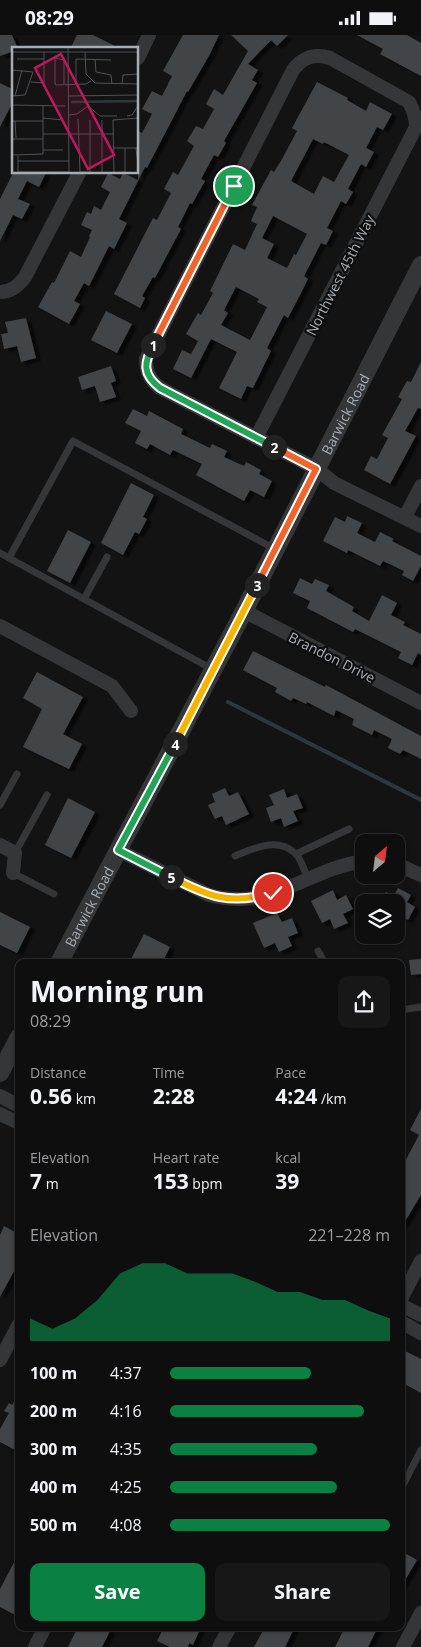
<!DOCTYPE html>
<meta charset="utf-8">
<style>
body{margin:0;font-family:"Open Sans",sans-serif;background:#171718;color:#f1f3f6;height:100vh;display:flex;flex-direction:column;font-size:19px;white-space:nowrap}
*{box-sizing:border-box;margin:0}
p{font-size:16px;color:#9b9c9e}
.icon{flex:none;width:28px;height:28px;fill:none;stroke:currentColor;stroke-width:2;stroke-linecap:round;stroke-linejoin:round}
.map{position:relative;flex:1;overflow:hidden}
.panel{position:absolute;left:15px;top:924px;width:390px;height:672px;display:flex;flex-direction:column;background:#0e0e0f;border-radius:10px;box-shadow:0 1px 4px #0004,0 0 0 1px #2e2e2f}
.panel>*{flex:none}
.needle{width:32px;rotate:28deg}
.controls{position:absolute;left:355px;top:799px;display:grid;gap:10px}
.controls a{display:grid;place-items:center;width:50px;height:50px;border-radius:10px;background:#0e0e0f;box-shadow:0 1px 4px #0004,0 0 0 1px #2e2e2f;font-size:25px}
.pin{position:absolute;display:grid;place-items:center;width:42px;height:42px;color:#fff;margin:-21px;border:2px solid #fff;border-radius:50%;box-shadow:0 1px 5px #0007}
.km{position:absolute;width:25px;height:25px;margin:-12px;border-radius:50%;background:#222;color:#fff;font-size:14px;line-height:25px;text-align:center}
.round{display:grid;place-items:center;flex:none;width:52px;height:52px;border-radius:10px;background:#171718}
.headline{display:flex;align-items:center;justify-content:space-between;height:85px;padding:0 15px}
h1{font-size:28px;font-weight:700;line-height:38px}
.figures{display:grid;grid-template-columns:repeat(3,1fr);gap:8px;height:85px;padding:5px 15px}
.figures div{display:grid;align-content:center}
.figures b{font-size:21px;font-weight:700}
.figures small{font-size:14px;font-weight:400}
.figures p{font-size:14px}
.chart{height:140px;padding:10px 15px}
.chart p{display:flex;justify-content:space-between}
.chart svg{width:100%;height:90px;margin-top:5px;fill:#0b8043;opacity:.7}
.button{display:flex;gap:10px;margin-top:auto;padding:10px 15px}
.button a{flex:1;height:58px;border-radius:10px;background:#0b8043;color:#fff;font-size:20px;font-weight:700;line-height:58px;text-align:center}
.button a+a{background:#171718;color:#f1f3f6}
ul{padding:0 15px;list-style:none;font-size:16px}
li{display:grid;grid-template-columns:80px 60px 1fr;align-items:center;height:38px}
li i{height:12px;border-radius:6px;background:#0b8043}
.status{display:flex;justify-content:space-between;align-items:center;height:35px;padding:0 25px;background:#0e0e0f;direction:ltr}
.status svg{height:14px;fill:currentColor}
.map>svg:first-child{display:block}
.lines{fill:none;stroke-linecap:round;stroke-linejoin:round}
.stream{stroke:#2e373b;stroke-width:4}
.building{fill:#424447;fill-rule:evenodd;filter:url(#shadow)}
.service{stroke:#343638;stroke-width:7}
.minor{stroke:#343638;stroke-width:14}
.tertiary{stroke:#343638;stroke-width:18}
.split-1-casing{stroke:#fff;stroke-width:10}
.split-2-casing{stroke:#fff;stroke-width:10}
.split-3-casing{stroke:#fff;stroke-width:10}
.split-4-casing{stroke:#fff;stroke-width:10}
.split-5-casing{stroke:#fff;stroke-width:10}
.split-6-casing{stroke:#fff;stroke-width:10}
.split-1{stroke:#f0652b;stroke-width:6}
.split-2{stroke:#22a559;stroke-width:6}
.split-3{stroke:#f0652b;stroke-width:6}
.split-4{stroke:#f5b400;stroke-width:6}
.split-5{stroke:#22a559;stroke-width:6}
.split-6{stroke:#f5b400;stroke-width:6}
.labels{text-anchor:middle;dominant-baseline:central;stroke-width:4.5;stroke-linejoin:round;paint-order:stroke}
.street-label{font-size:14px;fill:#a6adb3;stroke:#0e0e0f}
.inset-river{fill:none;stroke:#2e373b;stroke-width:2.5}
.inset-road{fill:none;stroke:#4e5154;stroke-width:1}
.view{fill:#c2185b;fill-opacity:0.15;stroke:#c2185b;stroke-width:2.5}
.inset-edge{fill:none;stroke:#a6adb3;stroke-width:2.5}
</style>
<div class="status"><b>08:29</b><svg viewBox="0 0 49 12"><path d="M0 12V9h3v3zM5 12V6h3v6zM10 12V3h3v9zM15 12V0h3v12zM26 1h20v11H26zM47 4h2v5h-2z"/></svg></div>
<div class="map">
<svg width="421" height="1612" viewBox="0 0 421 1612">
<defs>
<filter id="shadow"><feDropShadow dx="5" dy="3" stdDeviation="1" flood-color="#0009"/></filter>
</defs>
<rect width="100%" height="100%" fill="#131314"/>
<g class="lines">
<path class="stream" d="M228,667l193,98"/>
</g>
<g class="building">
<path d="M0,0h12l6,14h-4v2l-14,5z"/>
<path d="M77,0h16l28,14h-51z"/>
<path d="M183,0h36l-9,19 -22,38 -1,-1 -40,77 -2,-1 -26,52 8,4 -13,26 -5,-3 -20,40 -5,-3 -10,18 6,3 -11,20 -31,-17 14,-25 2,1 16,-32 11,6 9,-20 -1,-1 3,-6 -11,-5 6,-13 4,2 3,-8 7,4 9,-18 -9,-5 7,-14 12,6 3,-6 15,7v-49l4,2 10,-19 -10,-5 10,-18 10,5 10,-20 -9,-5z"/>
<path d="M231,0h57l-11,11 -6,-6 -23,24 10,6 -6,10 5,3 -33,58 2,2 -8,14 -4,-2 -13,24 4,2 -13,23 -2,-1 -12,24 3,2 -26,49 -2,-1 -11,19 3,2 -5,10 -26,-14 39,-76 4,2 14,-27 -7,-4 9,-17 5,3 16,-29 -7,-5 9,-15 7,3 11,-20 -8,-5 8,-15 9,6 25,-44z"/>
<path d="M357,0h50l14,8v33l-41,-22 3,-5z"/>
<path d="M317,47l31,16 -1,2 19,11 4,-9 22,12 -9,16 -6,-3 -11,21 8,4 -8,15 -5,-3 -13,25 5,3 -7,12 -5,-3 -14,27 6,3 -7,14 -5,-2 -17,33 4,3 -7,14 -13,25 -4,-3 -17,33 4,3 -18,37 -6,-2 -6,13 -22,-11 18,-36 -26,-13 -20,39 -18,-9 9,-19 9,4 7,-13 -12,-7 12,-21 3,2 12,-22 -3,-2 23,-47 12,6 12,-26 -6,-3 6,-14 -5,-2 19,-35 3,2 8,-13 15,-28 -5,-3zM313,104l10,5 1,-2 25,13 -15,27 -11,-6 -9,18 -23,-13zM273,181l34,18 -11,21 -2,-1 -7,14 -20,-10 7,-14 -12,-6zM236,252l23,12 -2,3 10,5 -17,33 -29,-15 7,-12 -4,-3z"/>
<path d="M0,48l14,7v10l-14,27z"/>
<path d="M11,138h35l-7,14 -12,-6 -9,18 12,5 -8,15 -9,-4 -13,26v-42l13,-26z"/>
<path d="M106,276l26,13 -15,29 -26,-13z"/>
<path d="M26,283l10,40 -15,4 -4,-16 -13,3 -3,-15 7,-1 -3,-11z"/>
<path d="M421,327v47l-3,-1 -13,23 11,5 -26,48 -26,-14 7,-14 6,3 11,-21 -6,-3 20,-36 -4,-2 9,-16 4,1z"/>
<path d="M111,331l5,15 -5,2 5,14 -16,5 -5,-16 -13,4 -4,-13z"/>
<path d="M133,374l14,7 2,-5 34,18 -2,5 29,14 2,-4 15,7 -3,6 20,9 2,-4 15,8 -2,4 13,7 -8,16 -14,-7 -6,11 -48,-26 6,-11 -29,-14 -3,5 -20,-11 -3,5 -12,-6 6,-12 -16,-8z"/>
<path d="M131,448l23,12 -11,22 4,2 -8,15 -4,-2 -12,23 -22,-12z"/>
<path d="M347,481l15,7 -5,10 18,9 5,-10 14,7 -2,2 29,15v10l-8,15 -11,-6 2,-4 -21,-10 -3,5 -32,-16 -1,3 -24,-12 12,-24 10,5z"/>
<path d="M68,495l23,12 -21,41 -23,-12z"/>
<path d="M300,543l12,6 3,-5 14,6 -3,6 28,16 -2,4 17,10 13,-26 15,8 -6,12 14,7 -2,3 18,9v21l-3,-2 -6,12 -14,-7 3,-6 -46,-23 -2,3 -46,-24 3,-7 -17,-8z"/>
<path d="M253,616l72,36 1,-2 28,15 67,36v23l-18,-9 -3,4 -12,-6 4,-9 -18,-9 -2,5 -20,-10 2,-6 -18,-9 -2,6 -27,-14 -1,2 -13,-6 -2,3 -16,-9 2,-4 -34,-18z"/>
<path d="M37,637l46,25 -20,37 19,10 -13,25 -46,-22 19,-38 -19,-11z"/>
<path d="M225,753l4,8 9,-4 11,22 -23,11 -4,-9 -7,3 -7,-14 7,-3 -3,-8z"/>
<path d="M284,754l3,9 10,-4 6,14 -10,3 5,10 -14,6 -3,-9 -10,4 -5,-14 8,-3 -5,-10z"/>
<path d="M68,763l27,14 -24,46 -26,-13z"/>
<path d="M398,853l13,7 -4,7 8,5 -7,13 -12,-6v-11h-16l6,-11 8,4z"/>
<path d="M333,855l4,10 9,-5 7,14 -10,5 5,9 -14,6 -4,-10 -8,4 -11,-22z"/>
<path d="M0,877l30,15 -13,26 -17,-8z"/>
<path d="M277,878l5,9 10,-4 6,15 -10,4 4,9 -13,6 -4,-9 -11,5 -11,-25z"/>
<path d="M144,899l26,13 -8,16h-33z"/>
<path d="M421,924v15l-10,1 -2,-15z"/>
<path d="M421,1074v86l-20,33v-59l18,-34 -9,-5z"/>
<path d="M4,1191l15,8v28l-19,35v-62z"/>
<path d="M401,1314l20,10v34l-20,-11z"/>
<path d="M19,1358v59l-19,-10v-13l9,-16 -5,-2 5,-8 3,2z"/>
<path d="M401,1516l16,9 -16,27z"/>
<path d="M19,1518v64l-19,-10v-18z"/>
<path d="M78,1592h24l8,4 -8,16h-34z"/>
<path d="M164,1592h37l-8,18 -4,-2 -1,4h-18l-13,-6z"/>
<path d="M265,1592h30l-10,20h-31z"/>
<path d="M345,1592h33l-10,20h-33z"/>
</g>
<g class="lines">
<g class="service">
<path d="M0,518l9,5"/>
<path d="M84,564l23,-42"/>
<path d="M212,634l-203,-111 64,-117 202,108"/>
<path d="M0,770l17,-31"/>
<path d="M15,818l32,-58"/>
<path d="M296,819l53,-25"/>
<path d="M235,821c19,-8 42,-19 60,-3 6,5 9,18 13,25"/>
<path d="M13,838l41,21"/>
<path d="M318,916l7,12"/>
<path d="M401,975l20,-3"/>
<path d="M401,1454l20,-39"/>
</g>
<g class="minor">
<path d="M138,23l11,-23"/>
<path d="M0,257c11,0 18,-6 25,-15l54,-104"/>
<path d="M256,403l160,-311c0,-10 -2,-16 -7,-25l-79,-44c-16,-5 -27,-1 -37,12l-147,289c0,13 4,21 14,29l157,81 17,14 87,43"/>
<path d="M405,482l16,-31"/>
<path d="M244,576l177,92"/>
<path d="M0,591l112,60 19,25"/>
<path d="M0,810l15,8 -2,20"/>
<path d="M118,815l91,45c16,4 32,6 49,2 37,-8 68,-31 106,-36"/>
<path d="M396,829l25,11"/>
<path d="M0,1061l19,10"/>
<path d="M0,1079l19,9"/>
<path d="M401,1264l20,-38"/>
<path d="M401,1270l20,10"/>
<path d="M401,1287l20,11"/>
<path d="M0,1325l19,-36"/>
<path d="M35,1612l10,-20"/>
<path d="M219,1612l11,-20"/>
<path d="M403,1612l18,-34"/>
</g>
<g class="tertiary">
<path id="s1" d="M59,928l185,-352 177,-346"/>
<path d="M0,1038l19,-36"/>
</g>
</g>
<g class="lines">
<defs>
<path id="split-1" d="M153,310l81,-159"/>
<path id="split-2" d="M153,310c-9,18 -11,29 7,43l114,59"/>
<path id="split-3" d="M257,550l59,-116 -42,-22"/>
<path id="split-4" d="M175,709l82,-159"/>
<path id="split-5" d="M171,842l-53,-27 57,-106"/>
<path id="split-6" d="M171,842c38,20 59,28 102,16"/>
</defs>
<use href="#split-1" class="split-1-casing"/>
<use href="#split-2" class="split-2-casing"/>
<use href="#split-3" class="split-3-casing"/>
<use href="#split-4" class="split-4-casing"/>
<use href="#split-5" class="split-5-casing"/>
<use href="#split-6" class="split-6-casing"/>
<use href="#split-1" class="split-1"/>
<use href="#split-2" class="split-2"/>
<use href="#split-3" class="split-3"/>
<use href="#split-4" class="split-4"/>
<use href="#split-5" class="split-5"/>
<use href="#split-6" class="split-6"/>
</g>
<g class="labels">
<g class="street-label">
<text transform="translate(340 240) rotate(-63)">Northwest 45th Way</text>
<text stroke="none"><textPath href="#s1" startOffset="619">Barwick Road</textPath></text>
<text transform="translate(332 622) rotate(27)">Brandon Drive</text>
<text stroke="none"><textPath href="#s1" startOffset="64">Barwick Road</textPath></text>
</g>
</g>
<g transform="translate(12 12)">
<rect width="126" height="126" fill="#131314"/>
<path class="inset-river" d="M59,55l68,-1"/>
<path class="inset-road" d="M56,0l1,126M0,5h127M73,5l1,22 9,9 44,1M5,12h27M83,12l1,13 15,3 1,9M0,23l21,2 -8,23 -13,1M19,35l13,1v-31M52,37v-24l-9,-2v26l1,1 30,-1 5,-3M110,37l1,-9 16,-1M64,38v-26l35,1M3,49l7,-26M57,49l70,-1M0,58l53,1M57,68l8,-1 11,-8 12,10h17M115,69l5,-1 7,-11M31,71l20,2M66,72l2,53h10v-52M90,73v52M0,74h31M3,74l1,17M31,87h70M0,92h31M101,101h26M113,101v24l-11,1 -1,-53 26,-2M124,101l3,25M31,103h20M0,108l31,-1v-49M6,109v17M6,114h51M6,125h51"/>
<path class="view" d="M49,7l53,101 -26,14 -53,-101z"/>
<rect width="126" height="126" class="inset-edge"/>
</g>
</svg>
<div class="controls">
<a><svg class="needle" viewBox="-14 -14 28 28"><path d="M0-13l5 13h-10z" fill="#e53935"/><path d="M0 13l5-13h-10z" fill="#9b9c9e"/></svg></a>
<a><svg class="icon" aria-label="layers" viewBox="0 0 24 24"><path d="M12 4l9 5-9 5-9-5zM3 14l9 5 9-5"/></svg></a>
</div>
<div class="pin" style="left:234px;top:151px;background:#1e9e55"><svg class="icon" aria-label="arrive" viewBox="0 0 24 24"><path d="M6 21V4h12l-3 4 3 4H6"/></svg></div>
<div class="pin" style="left:273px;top:858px;background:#d93025"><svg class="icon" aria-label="check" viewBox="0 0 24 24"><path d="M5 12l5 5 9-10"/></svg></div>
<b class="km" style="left:153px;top:310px">1</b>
<b class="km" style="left:274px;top:412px">2</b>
<b class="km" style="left:257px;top:550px">3</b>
<b class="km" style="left:175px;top:709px">4</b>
<b class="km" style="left:171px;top:842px">5</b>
<section class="panel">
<div class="headline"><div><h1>Morning run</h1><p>08:29</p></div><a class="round"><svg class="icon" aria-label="share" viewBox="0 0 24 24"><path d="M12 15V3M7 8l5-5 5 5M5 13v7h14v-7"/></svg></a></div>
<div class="figures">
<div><p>Distance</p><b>0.56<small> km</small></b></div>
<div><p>Time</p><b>2:28</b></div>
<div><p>Pace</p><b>4:24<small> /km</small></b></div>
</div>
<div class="figures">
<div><p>Elevation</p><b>7<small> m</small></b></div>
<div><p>Heart rate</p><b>153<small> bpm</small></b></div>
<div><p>kcal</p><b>39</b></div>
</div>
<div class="chart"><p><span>Elevation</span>221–228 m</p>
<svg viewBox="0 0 160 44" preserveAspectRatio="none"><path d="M0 44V33L10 38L20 33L30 24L40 11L50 6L60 6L70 11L80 11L90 11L100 15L110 20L120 20L130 24L140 24L150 29L160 33V44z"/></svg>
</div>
<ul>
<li><b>100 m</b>4:37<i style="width:64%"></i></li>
<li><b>200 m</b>4:16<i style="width:88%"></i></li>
<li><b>300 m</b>4:35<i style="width:67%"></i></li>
<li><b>400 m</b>4:25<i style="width:76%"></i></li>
<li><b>500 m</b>4:08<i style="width:100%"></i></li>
</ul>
<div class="button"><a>Save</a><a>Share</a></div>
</section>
</div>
